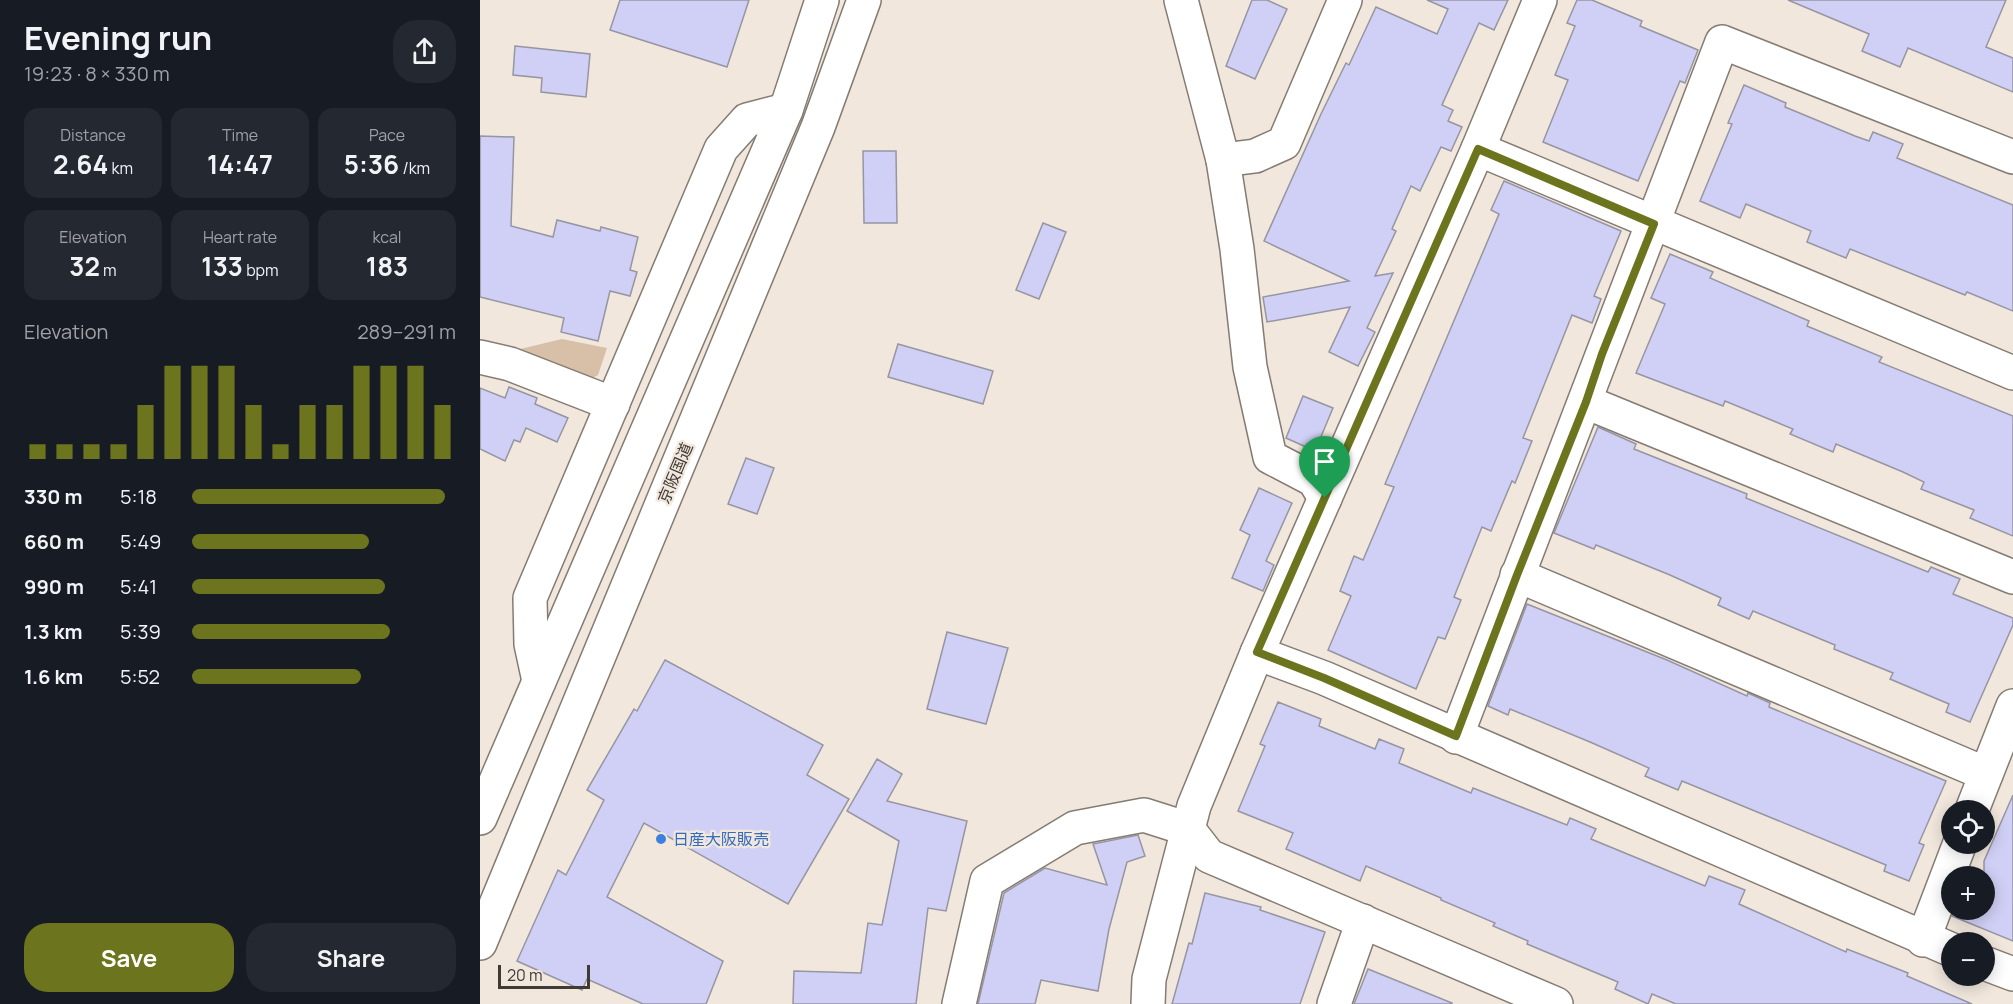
<!DOCTYPE html>
<meta charset="utf-8">
<style>
body{margin:0;font-family:Manrope,"Noto Sans JP",sans-serif;background:#242831;color:#f1f3f6;height:100vh;display:flex;flex-direction:column;font-size:22px;white-space:nowrap}
*{box-sizing:border-box;margin:0}
p{font-size:20px;color:#9ea1a6}
.icon{flex:none;width:33px;height:33px;fill:none;stroke:currentColor;stroke-width:2;stroke-linecap:round;stroke-linejoin:round}
.map{position:relative;flex:1;overflow:hidden}
.details{display:flex;flex-direction:column;background:#171b24;width:480px}
.details>*{flex:none}
.tools{position:absolute;left:1461px;top:800px;display:grid;gap:12px}
.tools a{display:grid;place-items:center;width:54px;height:54px;border-radius:50%;background:#171b24;box-shadow:0 3px 15px #0003;font-size:30px}
.scale{position:absolute;left:18px;bottom:15px;width:92px;box-sizing:border-box;padding-left:6px;border:3px solid #3e3a36;border-top:0;font-size:16px;line-height:21px;white-space:nowrap;color:#3e3a36;-webkit-text-stroke:4px #f1e7dd;paint-order:stroke}
.pin{position:absolute;display:grid;place-items:center;width:51px;height:51px;color:#fff;margin:-62px -26px;border-radius:50% 50% 50% 0;rotate:-45deg;box-shadow:0 0 6px #0007}
.pin .icon{rotate:45deg}
.round{display:grid;place-items:center;flex:none;width:63px;height:63px;border-radius:24px;background:#242831}
.summary{display:flex;align-items:center;justify-content:space-between;height:102px;padding:0 24px}
h1{font-size:33px;font-weight:700;line-height:45px}
.metrics{display:grid;grid-template-columns:repeat(3,1fr);gap:9px;height:102px;padding:6px 24px}
.metrics div{display:grid;align-content:center;border-radius:15px;background:#242831;text-align:center}
.metrics b{font-size:26px;font-weight:700}
.metrics small{font-size:16px;font-weight:400}
.metrics p{font-size:16px}
.chart{height:168px;padding:12px 24px}
.chart p{display:flex;justify-content:space-between}
.chart svg{width:100%;height:108px;margin-top:6px;stroke:#6c741d;stroke-width:6}
.button{display:flex;gap:12px;margin-top:auto;padding:12px 24px}
.button a{flex:1;height:69px;border-radius:24px;background:#6c741d;color:#fff;font-size:24px;font-weight:700;line-height:69px;text-align:center}
.button a+a{background:#242831;color:#f1f3f6}
ul{padding:0 24px;list-style:none;font-size:20px}
li{display:grid;grid-template-columns:96px 72px 1fr;align-items:center;height:45px}
li i{height:15px;border-radius:8px;background:#6c741d}
main{display:flex;flex:1;min-height:0}
.map>svg:first-child{display:block}
.park{fill:#d8bfa8}
.building{fill:#d0cff5;stroke:#9696a2;stroke-width:1.5}
.lines{fill:none;stroke-linecap:round;stroke-linejoin:round}
.minor-casing{stroke:#847b72;stroke-width:36}
.highway-casing{stroke:#847b72;stroke-width:36}
.minor{stroke:#fff;stroke-width:33}
.highway{stroke:#fff;stroke-width:33}
.route-casing{stroke:#fff;stroke-width:12}
.route{stroke:#6c741d;stroke-width:8}
.shop-dot{fill:#3f7fe0;stroke:#f1e7dd;stroke-width:2}
.labels{text-anchor:middle;dominant-baseline:central;stroke-width:4.5;stroke-linejoin:round;paint-order:stroke}
.street-label{font-size:16px;fill:#3e3a36;stroke:#f1e7dd}
.shop-label{font-size:16px;fill:#366cbe;stroke:#f1e7dd;text-anchor:start}
</style>
<main>
<section class="details">
<div class="summary"><div><h1>Evening run</h1><p>19:23 · 8 × 330 m</p></div><a class="round"><svg class="icon" aria-label="share" viewBox="0 0 24 24"><path d="M12 15V3M7 8l5-5 5 5M5 13v7h14v-7"/></svg></a></div>
<div class="metrics">
<div><p>Distance</p><b>2.64<small> km</small></b></div>
<div><p>Time</p><b>14:47</b></div>
<div><p>Pace</p><b>5:36<small> /km</small></b></div>
</div>
<div class="metrics">
<div><p>Elevation</p><b>32<small> m</small></b></div>
<div><p>Heart rate</p><b>133<small> bpm</small></b></div>
<div><p>kcal</p><b>183</b></div>
</div>
<div class="chart"><p><span>Elevation</span>289–291 m</p>
<svg viewBox="0 0 160 44" preserveAspectRatio="none"><path d="M5 44V38M15 44V38M25 44V38M35 44V38M45 44V22M55 44V6M65 44V6M75 44V6M85 44V22M95 44V38M105 44V22M115 44V22M125 44V6M135 44V6M145 44V6M155 44V22"/></svg>
</div>
<ul>
<li><b>330 m</b>5:18<i style="width:96%"></i></li>
<li><b>660 m</b>5:49<i style="width:67%"></i></li>
<li><b>990 m</b>5:41<i style="width:73%"></i></li>
<li><b>1.3 km</b>5:39<i style="width:75%"></i></li>
<li><b>1.6 km</b>5:52<i style="width:64%"></i></li>
</ul>
<div class="button"><a>Save</a><a>Share</a></div>
</section>
<div class="map">
<svg width="1533" height="1004" viewBox="0 0 1533 1004">
<rect width="100%" height="100%" fill="#f1e7dd"/>
<path class="park" d="M82,339l45,9 -9,27 -15,8 -67,-33z"/>
<g class="building">
<path d="M140,0h129l-22,67 -117,-37z"/>
<path d="M772,0h15l20,9 -32,70 -29,-13z"/>
<path d="M947,0h81l-14,30 -15,-7 -37,82 11,5 -5,11 14,6 -11,24 -10,-4 -21,44 -9,-5 -19,43 4,2 -21,45 18,-3 -26,55 8,4 -17,34 -29,-14 21,-45 -83,15 -4,-25 86,-16 -85,-40 57,-127 25,-51 3,2 27,-58 61,27 11,-25z"/>
<path d="M1097,0h15l50,21 -2,5 58,24 -13,33 -5,-2 -42,100 -95,-39 25,-62 -13,-5 20,-49 -8,-3z"/>
<path d="M1308,0h218l-20,47 27,11v34l-105,-44 -8,19 -38,-16 7,-17z"/>
<path d="M35,46l75,8 -4,43 -45,-5 1,-14 -29,-3z"/>
<path d="M1264,85l42,18 -1,4 70,29 14,5 4,-9 30,12 -6,14 116,47v106l-46,-19 -2,3 -115,-46 -4,9 -39,-16 4,-11 -65,-27 -6,14 -40,-17 32,-77 -4,-1z"/>
<path d="M0,136l34,1 -3,89 42,11 4,-17 43,11 1,-4 37,10 -8,33 7,2 -7,24 -20,-5 -12,50 -37,-9 3,-14 -84,-21z"/>
<path d="M383,151h33l1,72h-33z"/>
<path d="M1024,181l117,50 -27,65 7,3 -9,24 -20,-8 -49,123 9,3 -17,42 -3,-2 -21,50 -9,-4 -28,70 7,3 -16,39 -7,-2 -22,52 -88,-39 23,-54 -11,-5 14,-35 9,4 31,-73 -9,-3 114,-270 -8,-4z"/>
<path d="M563,223l23,9 -27,67 -23,-9z"/>
<path d="M1190,254l43,18 -3,6 99,43 -2,5 75,31 -3,5 134,54v120l-43,-18 4,-8 -53,-21 3,-7 -21,-10 -67,-28 -3,8 -43,-18 3,-5 -68,-28 -2,5 -87,-33 29,-69 -14,-6z"/>
<path d="M418,344l95,27 -10,33 -95,-27z"/>
<path d="M29,387l28,11 -2,6 33,14 -11,24 -31,-14 -6,14 -6,-2 -9,21 -25,-12v-61l25,10z"/>
<path d="M823,396l30,12 -18,43 -29,-13z"/>
<path d="M1118,427l38,17 -2,5 113,45 -1,4 182,74 3,-5 29,12 -7,15 60,24v7l-43,97 -24,-10 3,-8 -59,-25 3,-6 -59,-24 1,-4 -82,-34 -4,8 -31,-14 3,-7 -51,-23 -74,-30 -2,4 -40,-16z"/>
<path d="M266,458l28,10 -17,46 -29,-10z"/>
<path d="M779,488l33,15 -26,58 8,4 -11,26 -31,-13 18,-43 -10,-5z"/>
<path d="M1047,604l140,56 80,36 1,-3 22,10 -1,4 177,74 -27,62 5,2 -15,36 -25,-10 2,-6 -204,-84 -4,9 -33,-14 4,-8 -59,-26 -80,-33 -2,6 -20,-9z"/>
<path d="M467,632l61,16 -22,76 -59,-15z"/>
<path d="M185,660l158,85 -16,30 42,24 -61,105 -144,-81 -37,74 116,64 -17,43h-63l-56,-25 -5,11 -65,-29 41,-91 8,5 38,-75 -17,-10 47,-81 3,2z"/>
<path d="M798,702l43,17 -2,7 56,23 4,-10 25,10 -5,14 72,30 2,-5 94,37 3,-7 26,11 -5,10 114,47 4,-10 36,14 -6,14 107,48 1,-3 61,24 -1,3 65,28h-296l-24,-10 -4,10 -33,-15 3,-7 -91,-38 1,-3 -35,-15 2,-3 -54,-23v-2l-75,-32 -6,15 -74,-32 7,-16 -55,-22 27,-65 -5,-2z"/>
<path d="M397,759l25,15 -15,27 80,20 -21,90 -18,-3 -12,96h-123l1,-33 67,2 7,-50 14,2 17,-84 -52,-30z"/>
<path d="M1533,795v146l-61,-25 3,-7h29v-48z"/>
<path d="M658,835l7,21 -18,6 -18,67 -11,62 -57,-11 -6,24h-57l26,-111 41,-25 62,17 -14,-41z"/>
<path d="M725,893l56,14 -1,3 65,22 -25,72h-128l17,-61 3,1z"/>
<path d="M888,969l84,34v1h-98z"/>
</g>
<g class="lines">
<defs>
<g id="minor">
<path d="M701,0l42,160 14,89 13,118 20,90 44,23 11,18"/>
<path d="M998,149l535,224"/>
<path d="M743,160l32,-4 29,-13 61,-143"/>
<path d="M0,357l30,7 103,40"/>
<path d="M1106,402l427,175"/>
<path d="M1037,575l469,199"/>
<path d="M777,653l67,25 628,272"/>
<path d="M59,681l-8,-37 -1,-46 191,-449 26,-29 39,-10"/>
<path d="M976,737l266,-695 291,115"/>
<path d="M1492,810l41,-104"/>
<path d="M1443,940l37,-97"/>
<path d="M1504,963l29,11"/>
<path d="M479,1004l28,-123 88,-53 69,-13 44,14 21,27 347,148"/>
<path d="M668,1004l1,-25 45,-173 63,-153 221,-504 62,-149"/>
<path d="M854,1004l29,-83"/>
</g>
<g id="highway">
<path d="M0,818l306,-708 36,-110"/>
<path d="M0,943l338,-816 46,-127"/>
</g>
</defs>
<use href="#minor" class="minor-casing"/>
<use href="#highway" class="highway-casing"/>
<use href="#minor" class="minor"/>
<use href="#highway" class="highway"/>
</g>
<g class="lines">
<defs>
<path id="route" d="M998,149l176,75 -52,130 -16,48 -69,173 -61,161 -132,-58 -67,-26z"/>
</defs>
<use href="#route" class="route-casing"/>
<use href="#route" class="route"/>
</g>
<circle class="shop-dot" cx="181" cy="839" r="6"/>
<g class="labels">
<g class="street-label">
<text transform="translate(195 473) rotate(-67)">京阪国道</text>
</g>
<g class="shop-label">
<text x="193" y="839">日産大阪販売</text>
</g>
</g>
</svg>
<div class="tools">
<a><svg class="icon" aria-label="locate" viewBox="0 0 24 24"><circle cx="12" cy="12" r="6"/><path d="M12 2v4M12 18v4M2 12h4M18 12h4"/></svg></a>
<a>+</a>
<a>−</a>
</div>
<div class="scale">20 m</div>
<div class="pin" style="left:845px;top:498px;background:#1e9e55"><svg class="icon" aria-label="arrive" viewBox="0 0 24 24"><path d="M6 21V4h12l-3 4 3 4H6"/></svg></div>
</div>
</main>
